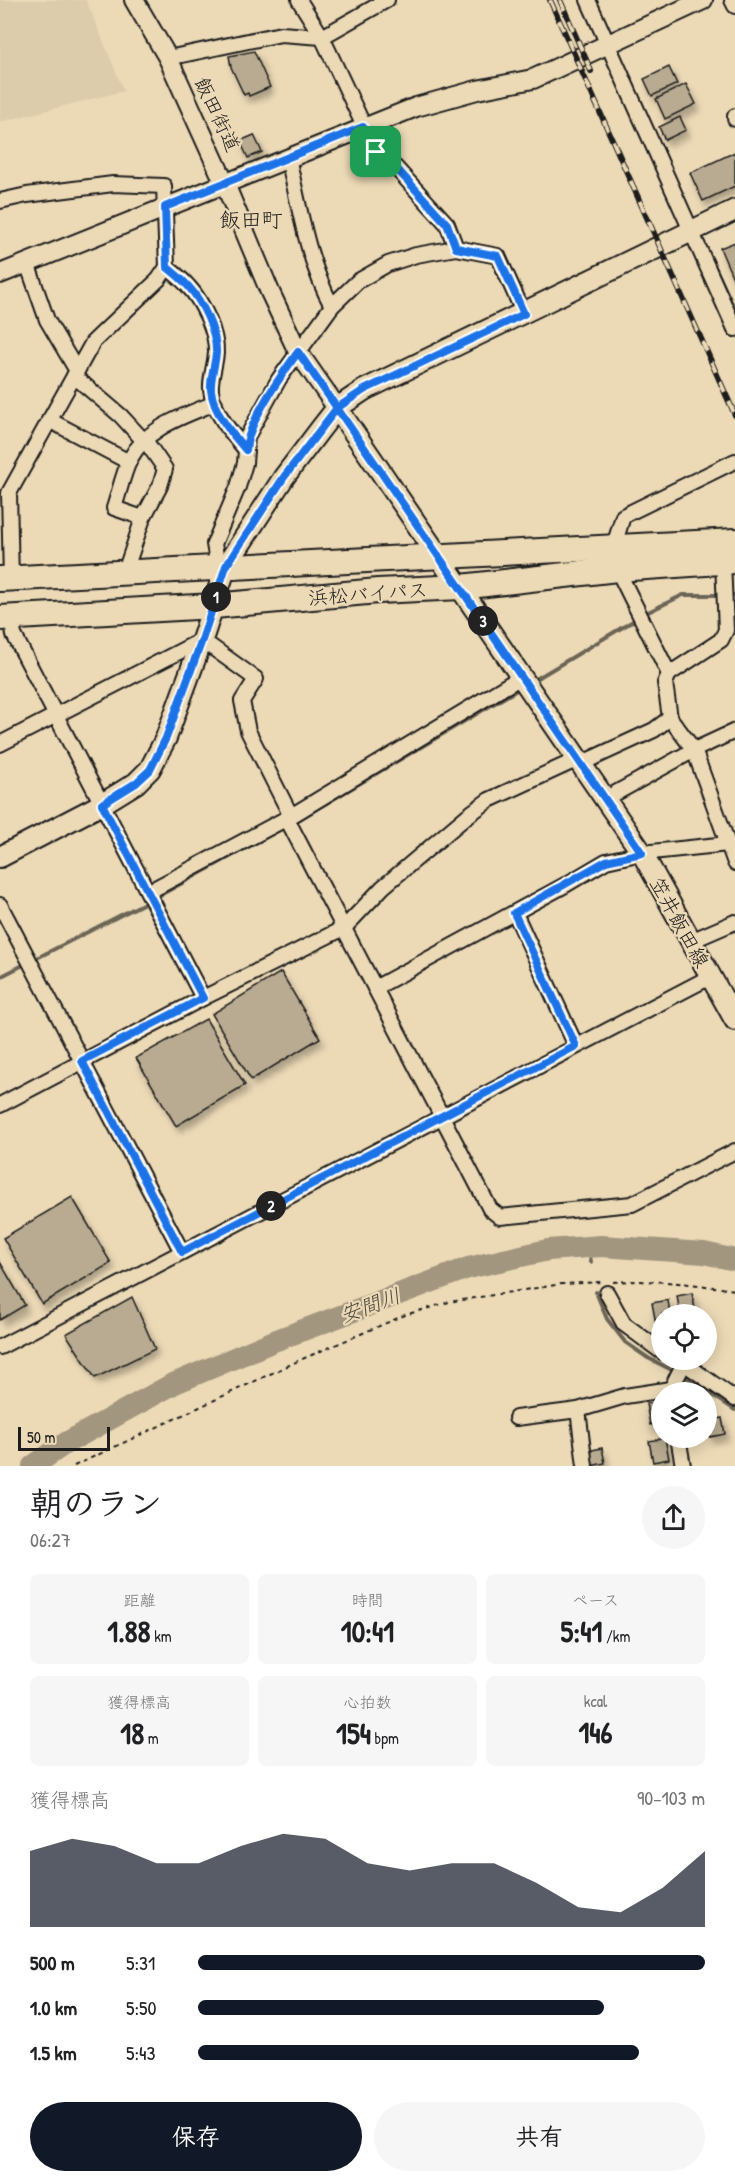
<!DOCTYPE html>
<html lang="ja">
<meta charset="utf-8">
<style>
body{margin:0;font-family:"Patrick Hand","Klee One",sans-serif;background:#f6f6f6;color:#202124;height:100vh;display:flex;flex-direction:column;font-size:22px;white-space:nowrap}
*{box-sizing:border-box;margin:0}
p{font-size:20px;color:#757577}
.icon{flex:none;width:33px;height:33px;fill:none;stroke:currentColor;stroke-width:2;stroke-linecap:round;stroke-linejoin:round}
.map{position:relative;height:1466px;overflow:hidden}
.details{display:flex;flex-direction:column;background:#fff;flex:1}
.details>*{flex:none}
.fabs{position:absolute;left:651px;top:1304px;display:grid;gap:12px}
.fabs a{display:grid;place-items:center;width:66px;height:66px;border-radius:50%;background:#fff;box-shadow:0 3px 15px #0003;font-size:30px}
.scale{position:absolute;left:18px;bottom:15px;width:92px;box-sizing:border-box;padding-left:6px;border:3px solid #1c1c1c;border-top:0;font-size:16px;line-height:21px;white-space:nowrap;color:#1c1c1c;-webkit-text-stroke:4px #ecdab7;paint-order:stroke}
.pin{position:absolute;display:grid;place-items:center;width:51px;height:51px;color:#fff;margin:-26px;border-radius:12px;box-shadow:0 3px 9px #0006}
.km{position:absolute;width:30px;height:30px;margin:-15px;border-radius:50%;background:#222;color:#fff;font-size:16px;line-height:30px;text-align:center}
.round{display:grid;place-items:center;flex:none;width:63px;height:63px;border-radius:32px;background:#f6f6f6}
.summary{display:flex;align-items:center;justify-content:space-between;height:102px;padding:0 30px}
h1{font-size:33px;font-weight:700;line-height:45px}
.metrics{display:grid;grid-template-columns:repeat(3,1fr);gap:9px;height:102px;padding:6px 30px}
.metrics div{display:grid;align-content:center;border-radius:9px;background:#f6f6f6;text-align:center}
.metrics b{font-size:30px;font-weight:700}
.metrics small{font-size:16px;font-weight:400}
.metrics p{font-size:16px}
.chart{height:168px;padding:12px 30px}
.chart p{display:flex;justify-content:space-between}
.chart svg{width:100%;height:108px;margin-top:6px;fill:#111827;opacity:.7}
.cta{display:flex;gap:12px;margin-top:auto;padding:12px 30px}
.cta a{flex:1;height:69px;border-radius:36px;background:#111827;color:#fff;font-size:24px;font-weight:700;line-height:69px;text-align:center}
.cta a+a{background:#f6f6f6;color:#202124}
ul{padding:0 30px;list-style:none;font-size:20px}
li{display:grid;grid-template-columns:96px 72px 1fr;align-items:center;height:45px}
li i{height:15px;border-radius:8px;background:#111827}
.map>svg:first-child{display:block}
.built{fill:#dcccac}
.lines{fill:none;stroke-linecap:round;stroke-linejoin:round}
.stream{stroke:#6c6557;stroke-width:4}
.river{stroke:#a2967f;stroke-width:22}
.building{fill:#b8ab91;stroke:#1c1c1c;stroke-width:1.5;filter:url(#shadow)}
.minor-casing{stroke:#1c1c1c;stroke-width:18}
.tertiary-casing{stroke:#1c1c1c;stroke-width:22}
.secondary-casing{stroke:#1c1c1c;stroke-width:24}
.trunk-casing{stroke:#1c1c1c;stroke-width:28}
.path{stroke:#1c1c1c;stroke-width:2;stroke-dasharray:4.5 4.5;stroke-linecap:butt}
.minor{stroke:#ecdab7;stroke-width:14}
.tertiary{stroke:#ecdab7;stroke-width:18}
.secondary{stroke:#ecdab7;stroke-width:20}
.trunk{stroke:#ecdab7;stroke-width:24}
.rail-casing{stroke:#1c1c1c;stroke-width:6}
.rail{stroke:#ecdab7;stroke-width:4;stroke-dasharray:11;stroke-linecap:butt}
.route-casing{stroke:#fff;stroke-width:12}
.route{stroke:#1a73e8;stroke-width:8}
.labels{text-anchor:middle;dominant-baseline:central;stroke-width:4.5;stroke-linejoin:round;paint-order:stroke}
.street-label{font-size:20px;fill:#1c1c1c;stroke:#ecdab7}
.neighbourhood-label{font-size:21px;fill:#1c1c1c;stroke:#ecdab7}
.water-label{font-size:21px;font-style:italic;fill:#4b473f;stroke:#ecdab7}
</style>
<div class="map">
<svg width="735" height="1466" viewBox="0 0 735 1466">
<defs>
<filter id="shadow"><feDropShadow dx="3.5" dy="6" stdDeviation="3" flood-color="#0004"/></filter>
</defs>
<rect width="100%" height="100%" fill="#ecdab7"/>
<filter id="ink" filterUnits="userSpaceOnUse"><feTurbulence type="fractalNoise" baseFrequency=".0167" numOctaves="2"/><feDisplacementMap in="SourceGraphic" scale="12" xChannelSelector="R" yChannelSelector="G"/><feConvolveMatrix kernelMatrix="1 2 1 2 8 2 1 2 1" color-interpolation-filters="sRGB"/></filter>
<g filter="url(#ink)">
<path class="built" d="M0,0h86l38,91 -124,31z"/>
<g class="lines">
<g class="stream">
<path d="M711,258l24,52"/>
<path d="M644,614l39,-19h52"/>
<path d="M531,682l107,-64"/>
<path d="M293,823l229,-136"/>
<path d="M33,960l131,-67 123,-67"/>
<path d="M0,977l27,-14"/>
<path d="M588,1247l3,15"/>
<path d="M596,1292l11,27 18,23 23,16 38,19 49,33"/>
</g>
<path class="river" d="M33,1466l33,-23 107,-59 101,-43 194,-73 80,-18 53,-4 103,7 31,7"/>
</g>
<g class="building">
<path d="M254,51l16,36 -21,9 -1,-3 -4,2 -13,-28 -2,-11z"/>
<path d="M669,67l8,17 -25,12 -8,-17z"/>
<path d="M686,84l10,20 -31,15 -9,-20z"/>
<path d="M680,117l6,13 -21,10 -6,-13z"/>
<path d="M254,135l8,17 -14,6 -8,-17z"/>
<path d="M735,152v34l-32,15 -13,-28z"/>
<path d="M735,242v41l-15,-35z"/>
<path d="M281,972l39,66 -69,42 -39,-66z"/>
<path d="M206,1019l39,66 -69,41 -40,-68z"/>
<path d="M72,1197l39,66 -69,41 -39,-66z"/>
<path d="M0,1262l25,43 -25,15z"/>
<path d="M692,1293l4,21h-16l-3,-18z"/>
<path d="M132,1297l23,52 -60,29 -29,-44z"/>
<path d="M668,1300l2,14h-8v9l-6,1 -4,-21z"/>
<path d="M662,1328v15l-4,1 -2,-15z"/>
<path d="M662,1401v22l-12,2 -4,-21z"/>
<path d="M722,1418l3,16 -15,3 -3,-16z"/>
<path d="M665,1438l4,21 -16,3 -4,-21z"/>
<path d="M602,1448l3,15 -15,3 -3,-15z"/>
</g>
<g class="lines">
<defs>
<g id="minor">
<path d="M299,0l23,37 54,115 20,16 51,56 9,24"/>
<path d="M588,0l147,329"/>
<path d="M732,0l3,6"/>
<path d="M168,58l113,-24 41,3 65,-37"/>
<path d="M735,116v3"/>
<path d="M288,158c12,50 19,102 44,148"/>
<path d="M0,201l27,-6 86,-11 51,2 3,81 -8,12 -66,63 -84,151 2,86"/>
<path d="M27,263l20,57 30,51"/>
<path d="M167,267c7,6 15,12 21,19 14,15 29,46 28,67 -1,13 -6,25 -5,37 2,22 21,44 35,60"/>
<path d="M74,376l47,40 23,25"/>
<path d="M49,420l80,42"/>
<path d="M143,518l-29,-10c5,-15 9,-34 16,-49 17,-32 54,-43 85,-56"/>
<path d="M613,549l10,-33 112,-55"/>
<path d="M218,567l-4,-23 24,-57 7,-24 2,-26 32,-58 53,-73 26,-25 30,-17 28,-9 40,-7 42,8 26,58"/>
<path d="M617,569l52,105 -4,9 5,35 24,32 41,113"/>
<path d="M125,572l18,-54 17,-32 5,-17 -20,-29"/>
<path d="M11,617l3,18 189,363"/>
<path d="M669,674l52,-34 5,-10 -3,-68"/>
<path d="M0,744l202,-104 54,39 -14,22 6,30 43,85"/>
<path d="M580,764l74,-34 16,-12"/>
<path d="M605,799l89,-49 41,-19"/>
<path d="M287,819l203,390 10,8 132,-13 103,-53"/>
<path d="M148,892l143,-76 230,-139"/>
<path d="M0,905l182,347"/>
<path d="M515,913l61,133"/>
<path d="M691,941l44,-19"/>
<path d="M375,988l192,-104 39,-23 36,-8 86,-9"/>
<path d="M0,1105l203,-107 141,-70 39,-41 84,-71 22,-16 87,-40"/>
<path d="M607,1293l17,31 38,28"/>
<path d="M0,1347l710,-370"/>
<path d="M671,1392v-3l13,-26 51,36"/>
<path d="M578,1410l7,56"/>
<path d="M516,1418l62,-8 47,-14 46,-7"/>
<path d="M678,1437l5,29"/>
</g>
<g id="tertiary">
<path d="M134,0l34,58 57,126 45,108 28,60 39,56"/>
<path d="M0,274l416,-167 61,-17 56,-11 170,-79"/>
</g>
<g id="secondary">
<path d="M337,408l305,445 93,167"/>
<path d="M0,857l102,-53 34,-21 14,-14 16,-31 36,-98 24,-74 58,-89 38,-50 15,-19 27,-18 371,-180"/>
</g>
<g id="trunk">
<path d="M0,579l735,-38"/>
<path d="M0,618l214,-12 164,-15 83,-4 156,-18 118,-8"/>
</g>
</defs>
<use href="#minor" class="minor-casing"/>
<use href="#tertiary" class="tertiary-casing"/>
<use href="#secondary" class="secondary-casing"/>
<use href="#trunk" class="trunk-casing"/>
<g class="path">
<path d="M613,1282c41,-3 81,2 122,8"/>
<path d="M74,1466l226,-106 105,-45 44,-13 113,-18 39,-2"/>
</g>
<use href="#minor" class="minor"/>
<use href="#tertiary" class="tertiary"/>
<use href="#secondary" class="secondary"/>
<use href="#trunk" class="trunk"/>
<defs>
<g id="rail">
<path d="M550,0l185,415"/>
<path d="M560,0l31,71"/>
</g>
</defs>
<use href="#rail" class="rail-casing"/>
<use href="#rail" class="rail"/>
</g>
</g>
<g class="lines" filter="url(#ink)">
<defs>
<path id="route" d="M376,152l-13,-25 -198,80 2,60c7,6 15,12 21,19 14,15 29,46 28,67 -1,13 -6,25 -5,37 2,22 21,44 35,60 2,-29 35,-74 52,-98l39,56 -53,69 -58,89 -24,74 -36,98 -16,32 -14,13 -34,21 101,194 -121,63 100,191 394,-206 -62,-133 92,-52 36,-8 -305,-445 27,-18 160,-76 -26,-58 -42,-8 -9,-24 -51,-56 -20,-16"/>
</defs>
<use href="#route" class="route-casing"/>
<use href="#route" class="route"/>
</g>
<g class="labels">
<g class="street-label">
<text transform="translate(218 114) rotate(65)">飯田街道</text>
<text transform="translate(368 593) rotate(-4)">浜松バイパス</text>
<text transform="translate(680 922) rotate(61)">笠井飯田線</text>
</g>
<g class="neighbourhood-label">
<text x="251" y="219">飯田町</text>
</g>
<g class="water-label">
<text transform="translate(370 1305) rotate(-20)">安間川</text>
</g>
</g>
</svg>
<div class="fabs">
<a><svg class="icon" aria-label="locate" viewBox="0 0 24 24"><circle cx="12" cy="12" r="6"/><path d="M12 2v4M12 18v4M2 12h4M18 12h4"/></svg></a>
<a><svg class="icon" aria-label="layers" viewBox="0 0 24 24"><path d="M12 4l9 5-9 5-9-5zM3 14l9 5 9-5"/></svg></a>
</div>
<div class="scale">50 m</div>
<div class="pin" style="left:376px;top:152px;background:#1e9e55"><svg class="icon" aria-label="arrive" viewBox="0 0 24 24"><path d="M6 21V4h12l-3 4 3 4H6"/></svg></div>
<b class="km" style="left:216px;top:597px">1</b>
<b class="km" style="left:271px;top:1206px">2</b>
<b class="km" style="left:483px;top:621px">3</b>
</div>
<section class="details">
<div class="summary"><div><h1>朝のラン</h1><p>06:27</p></div><a class="round"><svg class="icon" aria-label="share" viewBox="0 0 24 24"><path d="M12 15V3M7 8l5-5 5 5M5 13v7h14v-7"/></svg></a></div>
<div class="metrics">
<div><p>距離</p><b>1.88<small> km</small></b></div>
<div><p>時間</p><b>10:41</b></div>
<div><p>ペース</p><b>5:41<small> /km</small></b></div>
</div>
<div class="metrics">
<div><p>獲得標高</p><b>18<small> m</small></b></div>
<div><p>心拍数</p><b>154<small> bpm</small></b></div>
<div><p>kcal</p><b>146</b></div>
</div>
<div class="chart"><p><span>獲得標高</span>90–103 m</p>
<svg viewBox="0 0 160 44" preserveAspectRatio="none"><path d="M0 44V13L10 8L20 11L30 18L40 18L50 11L60 6L70 8L80 18L90 21L100 18L110 18L120 26L130 36L140 38L150 28L160 13V44z"/></svg>
</div>
<ul>
<li><b>500 m</b>5:31<i style="width:100%"></i></li>
<li><b>1.0 km</b>5:50<i style="width:80%"></i></li>
<li><b>1.5 km</b>5:43<i style="width:87%"></i></li>
</ul>
<div class="cta"><a>保存</a><a>共有</a></div>
</section>
